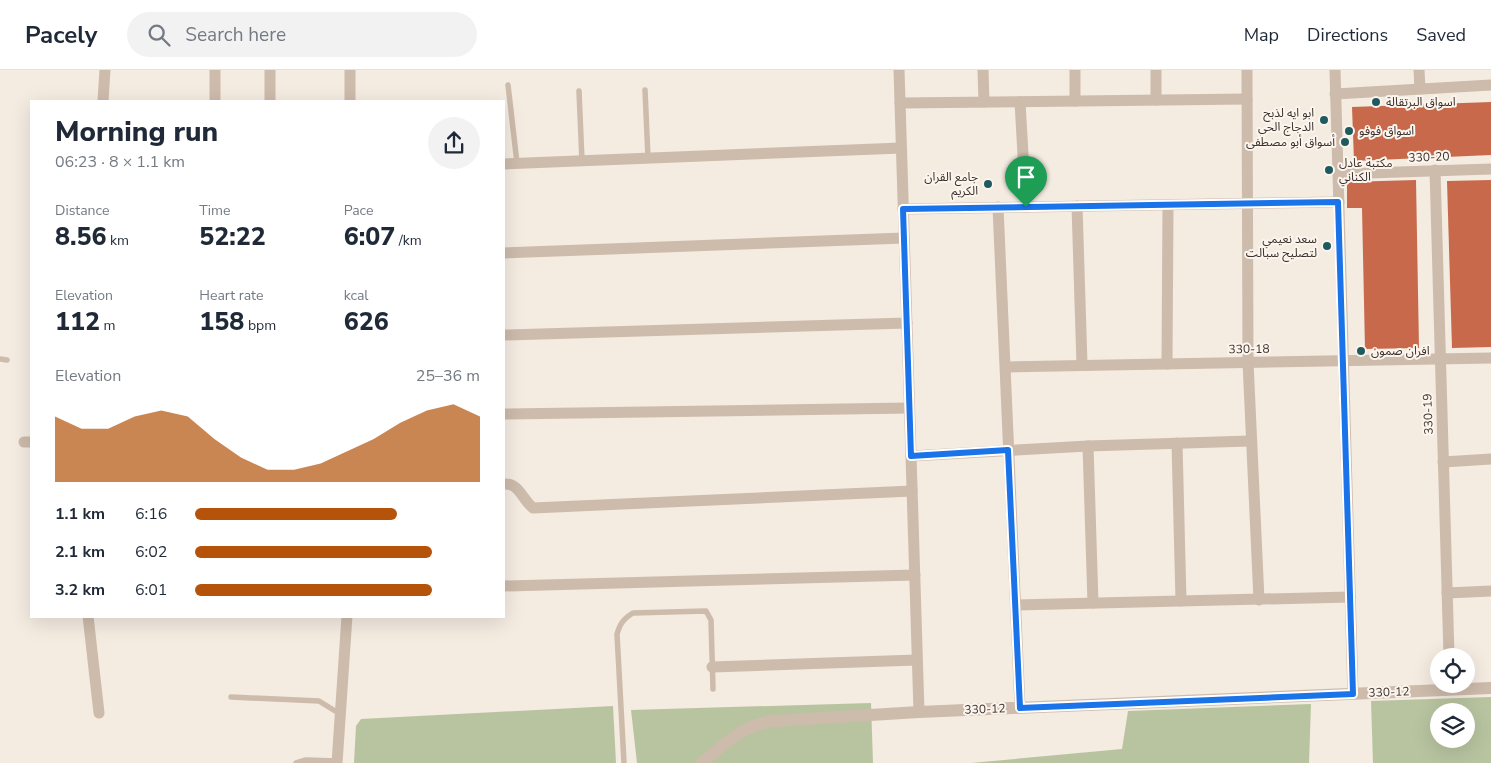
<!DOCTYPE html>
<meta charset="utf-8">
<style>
body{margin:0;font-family:"Nunito Sans","Noto Sans Arabic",sans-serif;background:#f2f2f3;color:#1f2937;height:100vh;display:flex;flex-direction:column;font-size:19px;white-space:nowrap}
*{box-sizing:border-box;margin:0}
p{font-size:16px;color:#747a83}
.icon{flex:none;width:28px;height:28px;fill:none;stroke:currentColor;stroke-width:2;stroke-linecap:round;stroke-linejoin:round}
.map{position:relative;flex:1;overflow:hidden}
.panel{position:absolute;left:30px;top:30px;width:475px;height:518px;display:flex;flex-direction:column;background:#fff;border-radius:0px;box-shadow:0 5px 20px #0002}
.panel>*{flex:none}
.buttons{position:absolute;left:1430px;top:578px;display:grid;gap:10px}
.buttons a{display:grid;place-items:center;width:45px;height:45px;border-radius:50%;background:#fff;box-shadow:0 5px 20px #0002;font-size:25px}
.pin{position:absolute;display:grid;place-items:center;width:42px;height:42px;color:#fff;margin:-51px -21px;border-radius:50% 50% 50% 0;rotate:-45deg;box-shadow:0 0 5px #0007}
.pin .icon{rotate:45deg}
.round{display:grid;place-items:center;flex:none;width:52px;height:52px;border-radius:26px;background:#f2f2f3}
.overview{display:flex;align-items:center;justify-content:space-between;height:85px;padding:0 25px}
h1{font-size:28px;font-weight:800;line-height:38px}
.figures{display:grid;grid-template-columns:repeat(3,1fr);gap:8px;height:85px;padding:5px 25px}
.figures div{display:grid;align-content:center}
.figures b{font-size:25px;font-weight:800}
.figures small{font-size:14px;font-weight:400}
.figures p{font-size:14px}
.chart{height:140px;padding:10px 25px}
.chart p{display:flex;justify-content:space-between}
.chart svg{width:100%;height:90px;margin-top:5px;fill:#b45309;opacity:.7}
ul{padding:0 25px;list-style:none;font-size:16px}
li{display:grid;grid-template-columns:80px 60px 1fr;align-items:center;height:38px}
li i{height:12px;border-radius:6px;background:#b45309}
header{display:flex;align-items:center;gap:30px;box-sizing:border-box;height:70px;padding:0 25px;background:#fff;border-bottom:1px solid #e0e1e3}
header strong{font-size:24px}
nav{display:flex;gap:28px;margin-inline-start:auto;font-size:18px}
.search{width:350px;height:45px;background:#f2f2f3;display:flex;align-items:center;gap:12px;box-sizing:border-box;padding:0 18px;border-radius:28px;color:#747a83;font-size:19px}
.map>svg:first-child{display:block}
.green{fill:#b8c4a0;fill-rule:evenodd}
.building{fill:#c8694b}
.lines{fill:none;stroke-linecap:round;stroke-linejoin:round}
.service{stroke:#cdbbac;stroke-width:5.5}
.minor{stroke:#cdbbac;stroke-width:11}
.tertiary{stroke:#cdbbac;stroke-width:12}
.route-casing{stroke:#fff;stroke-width:10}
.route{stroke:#1a73e8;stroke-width:6}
.poi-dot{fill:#1f5a5e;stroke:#fbf5ee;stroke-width:2}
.labels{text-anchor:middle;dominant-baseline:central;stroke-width:4;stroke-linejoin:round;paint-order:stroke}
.poi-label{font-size:12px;fill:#3b302b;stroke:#fbf5ee;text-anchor:start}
.street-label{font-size:12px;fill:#3b302b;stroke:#fbf5ee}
</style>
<header>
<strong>Pacely</strong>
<div class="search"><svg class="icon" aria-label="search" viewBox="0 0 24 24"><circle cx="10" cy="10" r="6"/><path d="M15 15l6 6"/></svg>Search here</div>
<nav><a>Map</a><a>Directions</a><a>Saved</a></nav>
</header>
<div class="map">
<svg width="1491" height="693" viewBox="0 0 1491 693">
<rect width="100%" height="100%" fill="#f4ebe1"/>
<g class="green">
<path d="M1491,627v66h-118l-2,-62zM1466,641v28h-27v-28z"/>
<path d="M871,633l2,60h-236l-6,-53z"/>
<path d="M1311,634l-2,59h-338l151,-14 6,-38z"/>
<path d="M613,636l3,57h-262l2,-37 5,-7z"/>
</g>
<g class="building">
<path d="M1491,32v53l-137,6 -2,-54z"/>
<path d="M1416,110l3,168 -54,1 -3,-141h-15v-26z"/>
<path d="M1491,110v167l-39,1 -5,-167z"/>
</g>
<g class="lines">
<g class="service">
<path d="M508,15l9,78"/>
<path d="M645,20l3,68"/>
<path d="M579,21l3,70"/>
<path d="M0,289l7,1"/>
<path d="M231,627l88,4 21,13"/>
<path d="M296,693l10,-3 31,1"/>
<path d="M624,693l-7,-129c3,-10 6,-15 16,-21l73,-2 5,9 2,69"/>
</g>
<g class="minor">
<path d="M350,0v31"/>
<path d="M899,0l20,642"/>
<path d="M983,0l1,32"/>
<path d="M1075,0v31"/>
<path d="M1247,0l1,292 11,238"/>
<path d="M1335,0l18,624"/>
<path d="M1419,0l1,19"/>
<path d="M1335,24l156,-9"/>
<path d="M1156,30v-30"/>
<path d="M103,31l2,-31"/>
<path d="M215,31v-31"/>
<path d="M270,31v-31"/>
<path d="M1020,32l6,105"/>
<path d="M900,33l347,-4"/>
<path d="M504,94l397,-16"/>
<path d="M1435,100l14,486"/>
<path d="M1338,104l153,-5"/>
<path d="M1077,136l5,159"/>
<path d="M998,137l22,501"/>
<path d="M903,139l436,-7"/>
<path d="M504,183l400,-15"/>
<path d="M504,265l403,-12"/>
<path d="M1167,294l1,-159"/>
<path d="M1007,297l484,-9"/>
<path d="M504,344l405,-6"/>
<path d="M24,372h7"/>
<path d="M1177,373l4,158"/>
<path d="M1088,376l5,157"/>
<path d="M911,386l177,-10 162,-5"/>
<path d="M1443,392l48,-3"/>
<path d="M504,414c15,-1 18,15 29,24l379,-17"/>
<path d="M504,516l411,-11"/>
<path d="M1447,523l44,-2"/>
<path d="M1016,535l334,-8"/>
<path d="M88,546l11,97"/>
<path d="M712,597l205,-7"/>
<path d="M337,693l10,-147"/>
</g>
<path class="tertiary" d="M702,693c22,-19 41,-38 71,-42l146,-9 572,-24"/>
</g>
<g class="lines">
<defs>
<path id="route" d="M1338,132l15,492 -333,14 -12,-258 -97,6 -8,-247z"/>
</defs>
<use href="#route" class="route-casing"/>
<use href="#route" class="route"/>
</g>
<g class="poi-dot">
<circle cx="1376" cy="32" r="5"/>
<circle cx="1324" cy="50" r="5"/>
<circle cx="1349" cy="61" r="5"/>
<circle cx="1345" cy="72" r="5"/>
<circle cx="1329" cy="100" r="5"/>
<circle cx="988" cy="114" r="5"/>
<circle cx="1327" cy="176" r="5"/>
<circle cx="1361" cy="281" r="5"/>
</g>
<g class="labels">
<g class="poi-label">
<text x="1386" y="32">اسواق البرتقالة</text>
<text x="1314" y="43" text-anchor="end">ابو ايه لذبح<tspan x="1314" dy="14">الدجاج الحي</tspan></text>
<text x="1359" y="61">اسواق فوفو</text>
<text x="1335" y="72" text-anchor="end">أسواق أبو مصطفى</text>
<text x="1339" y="93">مكتبة عادل<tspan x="1339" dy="14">الكناني</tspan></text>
<text x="978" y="107" text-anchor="end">جامع القران<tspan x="978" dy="14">الكريم</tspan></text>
<text x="1317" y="169" text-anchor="end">سعد نعيمي<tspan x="1317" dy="14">لتصليح سبالت</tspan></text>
<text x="1371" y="281">افران صمون</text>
</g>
<g class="street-label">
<text transform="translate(1429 87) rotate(-2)">330-20</text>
<text transform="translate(1249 279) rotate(-1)">330-18</text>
<text transform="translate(1428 344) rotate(-92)">330-19</text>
<text transform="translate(1389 622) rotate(-2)">330-12</text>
<text transform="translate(985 639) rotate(-2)">330-12</text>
</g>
</g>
</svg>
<div class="buttons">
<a><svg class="icon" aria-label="locate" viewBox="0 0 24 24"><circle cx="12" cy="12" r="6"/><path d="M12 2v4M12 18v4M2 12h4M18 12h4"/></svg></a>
<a><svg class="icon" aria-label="layers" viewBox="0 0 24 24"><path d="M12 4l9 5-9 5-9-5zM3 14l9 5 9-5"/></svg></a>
</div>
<div class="pin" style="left:1026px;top:137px;background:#1e9e55"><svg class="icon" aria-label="arrive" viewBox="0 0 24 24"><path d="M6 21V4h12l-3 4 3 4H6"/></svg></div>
<section class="panel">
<div class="overview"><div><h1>Morning run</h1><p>06:23 · 8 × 1.1 km</p></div><a class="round"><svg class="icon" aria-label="share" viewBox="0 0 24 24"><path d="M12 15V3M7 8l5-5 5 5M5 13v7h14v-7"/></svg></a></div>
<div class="figures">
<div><p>Distance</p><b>8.56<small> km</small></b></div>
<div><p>Time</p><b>52:22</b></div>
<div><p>Pace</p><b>6:07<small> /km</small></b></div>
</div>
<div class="figures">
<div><p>Elevation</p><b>112<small> m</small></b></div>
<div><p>Heart rate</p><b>158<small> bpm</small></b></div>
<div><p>kcal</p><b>626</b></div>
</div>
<div class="chart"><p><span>Elevation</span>25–36 m</p>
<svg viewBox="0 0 160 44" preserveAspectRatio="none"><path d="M0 44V12L10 18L20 18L30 12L40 9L50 12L60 23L70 32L80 38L90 38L100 35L110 29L120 23L130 15L140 9L150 6L160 12V44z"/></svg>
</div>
<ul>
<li><b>1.1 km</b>6:16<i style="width:71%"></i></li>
<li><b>2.1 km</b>6:02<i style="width:83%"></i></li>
<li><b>3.2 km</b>6:01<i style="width:83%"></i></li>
</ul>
</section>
</div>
